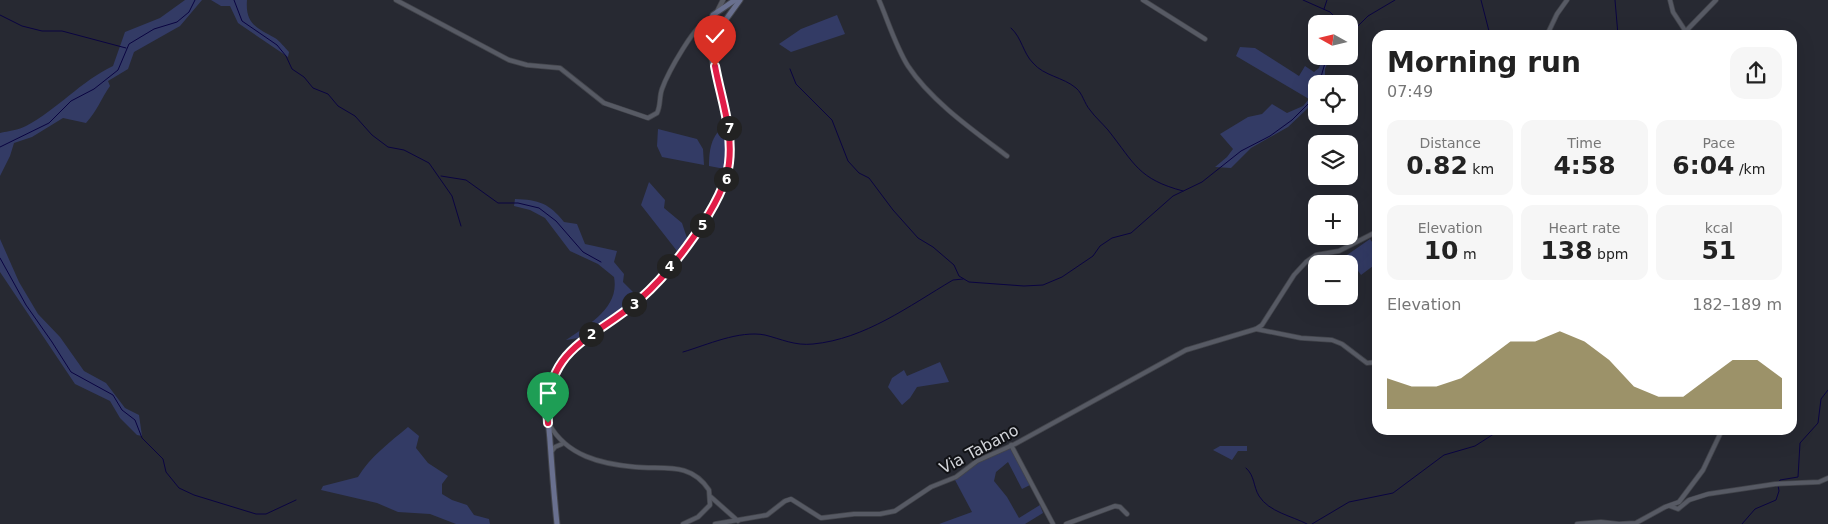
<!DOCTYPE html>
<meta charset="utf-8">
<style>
body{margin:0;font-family:"DejaVu Sans",sans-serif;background:#f6f6f6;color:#222;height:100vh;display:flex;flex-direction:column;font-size:19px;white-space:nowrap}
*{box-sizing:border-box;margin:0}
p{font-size:16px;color:#767676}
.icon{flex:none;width:28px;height:28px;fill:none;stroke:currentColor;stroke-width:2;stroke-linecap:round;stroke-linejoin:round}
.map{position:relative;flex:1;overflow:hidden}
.details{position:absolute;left:1372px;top:30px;width:425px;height:405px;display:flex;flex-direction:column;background:#fff;border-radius:15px;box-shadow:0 5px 20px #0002}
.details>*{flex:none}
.needle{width:32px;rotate:278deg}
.controls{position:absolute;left:1308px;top:15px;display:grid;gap:10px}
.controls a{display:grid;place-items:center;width:50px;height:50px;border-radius:10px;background:#fff;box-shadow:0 5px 20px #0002;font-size:25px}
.pin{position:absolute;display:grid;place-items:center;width:42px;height:42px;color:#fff;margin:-51px -21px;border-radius:50% 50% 50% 0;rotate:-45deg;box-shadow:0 0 5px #0007}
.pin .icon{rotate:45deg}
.km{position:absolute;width:25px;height:25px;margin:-12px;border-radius:50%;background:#222;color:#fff;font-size:14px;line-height:25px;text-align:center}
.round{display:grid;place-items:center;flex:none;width:52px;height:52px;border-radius:15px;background:#f6f6f6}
.overview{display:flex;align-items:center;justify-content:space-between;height:85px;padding:0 15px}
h1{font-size:28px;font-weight:600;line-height:38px}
.stats{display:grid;grid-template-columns:repeat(3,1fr);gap:8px;height:85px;padding:5px 15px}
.stats div{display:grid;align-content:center;border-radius:12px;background:#f6f6f6;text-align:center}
.stats b{font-size:25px;font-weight:600}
.stats small{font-size:14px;font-weight:400}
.stats p{font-size:14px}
.chart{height:140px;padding:10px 15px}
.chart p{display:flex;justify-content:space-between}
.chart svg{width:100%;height:90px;margin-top:5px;fill:#73642a;opacity:.7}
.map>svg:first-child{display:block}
.green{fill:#333b65}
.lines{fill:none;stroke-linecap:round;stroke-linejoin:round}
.stream{stroke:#0a0441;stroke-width:1}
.minor-casing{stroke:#42444b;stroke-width:5.5}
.tertiary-casing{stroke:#42444b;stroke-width:6}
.secondary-casing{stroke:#42444b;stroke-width:7}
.minor{stroke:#575a64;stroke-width:4}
.tertiary{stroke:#575a64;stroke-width:4.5}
.secondary{stroke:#69708f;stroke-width:5}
.route-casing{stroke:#fff;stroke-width:10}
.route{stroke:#e11d48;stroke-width:6}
.labels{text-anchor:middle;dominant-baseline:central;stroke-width:4;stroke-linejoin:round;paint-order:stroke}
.street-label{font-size:16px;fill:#d1d3d8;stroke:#111216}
</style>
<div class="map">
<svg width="1828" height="524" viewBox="0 0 1828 524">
<rect width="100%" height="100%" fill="#272932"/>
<g class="green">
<path d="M185,0h17l-22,26 -46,26 -6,17 -20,12 2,5c-9,13 -13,25 -24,37l-23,-5 -31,19 -18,6 -4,13 -10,20v-43c8,-2 19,-3 26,-7 32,-17 55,-45 87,-60l12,-34 35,-14z"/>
<path d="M211,0h36c-2,24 10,28 28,38 5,3 10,10 14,14l-1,5 -50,-34 -8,-17h-9z"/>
<path d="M837,15l8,19 -54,18 -12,-8 22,-15z"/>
<path d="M1240,47l15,1 44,28 6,-10 9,6 5,-4 4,-12h7l-5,13v15h-9v20l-8,4 -20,19 -37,21 -20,20 -16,-1 12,-10 6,-8 -13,-15 28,-17 14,-3 10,-10 15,9 16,-7 6,-7 -73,-43z"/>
<path d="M725,126l2,28 -2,15 -16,-3c0,-16 2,-31 16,-40z"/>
<path d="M658,129l39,10 6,10 1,16 -42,-8 -5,-11z"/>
<path d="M649,182l16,18 -1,8 18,15 5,15 -10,13 -36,-46z"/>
<path d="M515,199c24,1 34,4 49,23l13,2 8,20 32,7 -3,11 10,12 -1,8 15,15 -60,41 -12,2c22,-15 54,-32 48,-63l-16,-13 -28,-13 -25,-33 -15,-8 -16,-4z"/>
<path d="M0,239l19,43 19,32 22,23 24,34 22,12 19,25 14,7 3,21 -5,-1 -17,-17 -10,-17 -35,-17 -75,-112z"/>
<path d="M1370,239l7,10v14l-16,12 -14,-20z"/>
<path d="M940,362l9,20 -32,5 -7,11 -8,7 -14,-18 4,-9 12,-8 3,6z"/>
<path d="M408,427l11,9 -3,12 12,15 20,13 -6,8v10l10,6 15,5 7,10 15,4 1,5h-34l-26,-10 -32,-2 -21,-9 -56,-13 2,-4 35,-9c12,-20 32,-35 50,-50z"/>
<path d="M1220,446h27v5h-9l-6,9 -19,-10z"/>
<path d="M1010,448l20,37 -8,4 -14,-27 -12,10 -2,9 13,16 12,21 21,-13 3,8 -18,11h-86l33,-12 -17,-32 25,-19z"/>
</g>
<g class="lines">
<g class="stream">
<path d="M234,0l8,21 35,24 9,11 6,13 12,8 9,11 15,6 10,12 17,10 17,19 16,12 16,3 25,13 23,33 9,30"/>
<path d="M1303,0l27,12 12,12"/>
<path d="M1481,0l9,35"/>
<path d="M1615,0l3,35"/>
<path d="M1324,9l3,-9"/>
<path d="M0,15l22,11 20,5h20l64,17"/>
<path d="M1011,28c11,10 12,25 22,35 11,13 30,14 43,25 7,6 8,15 14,22 5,7 12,13 18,20 27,34 30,49 75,61"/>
<path d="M1349,35l19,-19 27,-16"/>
<path d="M790,69l6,15 36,36 16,41 11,12 10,5 24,32 25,28 15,9 21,18 5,11 10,6 55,4 19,-1 19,-8 31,-21 7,-10 12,-8 19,-5 42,-37 29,-14 39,-31 29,-15 22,-16 20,-20 4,-8"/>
<path d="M1319,84l8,-28"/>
<path d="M0,147l49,-24 22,-22 23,-12 24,-19 11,-26 25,-15 23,-7 12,-10 6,-12"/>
<path d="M441,176l25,4 32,23h20l21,5 17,13 27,31 18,10"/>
<path d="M0,258l26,47 26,37 19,30 42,23 9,15 13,10 7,18 21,21 3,13 13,16 15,7 62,19h10l30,-14"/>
<path d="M683,352c24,-7 56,-22 82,-17 16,4 30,11 48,9 52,-5 96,-38 140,-64l10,-1"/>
<path d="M1246,468c9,8 7,18 13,28 10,16 33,20 48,28"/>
<path d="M1779,482l1,-2 18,-3 2,-34 18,-20 3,-24 7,-9"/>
<path d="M1312,524l37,-22 44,-9 51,-38 31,-9 25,-16"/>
<path d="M1742,524l13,-15 21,-9 3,-9 -1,-6"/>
</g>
<defs>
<g id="minor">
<path d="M396,0l113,60 18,5 33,3 44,35 44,15 9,-5c4,-8 2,-16 5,-24 5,-14 34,-69 49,-70"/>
<path d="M879,0c9,21 17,47 29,66 23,35 66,65 99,90"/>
<path d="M1143,0l62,39"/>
<path d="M1670,0l3,12 15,23"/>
<path d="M1687,30l29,-30"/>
<path d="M1547,35l10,-21 10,-14"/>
<path d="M1256,329l45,9 31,2 10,4 25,19 11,-1"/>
<path d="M549,424c18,32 52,40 86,43 28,3 55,-6 74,23l1,15 -12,12 -15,7"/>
<path d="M1011,445l42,79"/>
<path d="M551,452l4,-5 7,-3"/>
<path d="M711,497l27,24"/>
<path d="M1670,506l8,3 11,-9 19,-6 67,-10 44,-2 9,-4"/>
<path d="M715,524l52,-9 18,-14 6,-2 30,19 33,-4h26l15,-3 36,-24 25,-10 21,-16 38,-17 171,-94 70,-21 6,-4 32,-50 12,-13 10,-7 23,-4 39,-20"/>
<path d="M1066,524l49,-18 5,1 7,7"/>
<path d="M1577,524l24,-2 18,2 17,-1 29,-16 14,-5 24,-32 19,-40"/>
</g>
<g id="tertiary">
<path d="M717,12l6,-12"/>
<path d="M711,21l5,6 6,-2"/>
</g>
<g id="secondary">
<path d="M715,63l7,-38 18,-25"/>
<path d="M557,524c-3,-28 -5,-55 -7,-83 -1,-15 -4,-30 -1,-45 11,-55 53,-64 90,-96 26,-22 77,-86 86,-118 6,-20 6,-40 3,-60 -5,-25 -28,-86 -15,-107l22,-15"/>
</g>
</defs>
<use href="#minor" class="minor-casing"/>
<use href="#tertiary" class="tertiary-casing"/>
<use href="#secondary" class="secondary-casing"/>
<use href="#minor" class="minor"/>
<use href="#tertiary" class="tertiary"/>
<use href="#secondary" class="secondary"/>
</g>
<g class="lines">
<defs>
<path id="route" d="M548,423c-5,-76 45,-83 91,-123 31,-27 86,-97 90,-137 4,-34 -8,-64 -14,-97"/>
</defs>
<use href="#route" class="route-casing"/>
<use href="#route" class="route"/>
</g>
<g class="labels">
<g class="street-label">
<text transform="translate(979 449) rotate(-28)">Via Tabano</text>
</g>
</g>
</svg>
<div class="controls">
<a><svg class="needle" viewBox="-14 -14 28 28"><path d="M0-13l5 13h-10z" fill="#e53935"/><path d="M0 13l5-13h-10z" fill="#767676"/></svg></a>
<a><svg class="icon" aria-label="locate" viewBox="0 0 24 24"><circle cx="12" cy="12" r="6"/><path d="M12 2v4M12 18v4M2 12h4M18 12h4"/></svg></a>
<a><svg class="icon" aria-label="layers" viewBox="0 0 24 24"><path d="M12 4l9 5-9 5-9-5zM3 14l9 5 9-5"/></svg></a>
<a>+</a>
<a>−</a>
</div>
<div class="pin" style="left:548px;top:423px;background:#1e9e55"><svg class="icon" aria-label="arrive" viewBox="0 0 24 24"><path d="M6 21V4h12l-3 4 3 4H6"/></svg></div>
<div class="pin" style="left:715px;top:66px;background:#d93025"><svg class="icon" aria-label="check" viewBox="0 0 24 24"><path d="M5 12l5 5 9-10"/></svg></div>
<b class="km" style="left:591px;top:334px">2</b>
<b class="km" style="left:634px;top:304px">3</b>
<b class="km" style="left:669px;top:266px">4</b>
<b class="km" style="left:702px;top:225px">5</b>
<b class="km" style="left:726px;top:179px">6</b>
<b class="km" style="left:729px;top:128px">7</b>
<section class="details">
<div class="overview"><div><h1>Morning run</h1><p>07:49</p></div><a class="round"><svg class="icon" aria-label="share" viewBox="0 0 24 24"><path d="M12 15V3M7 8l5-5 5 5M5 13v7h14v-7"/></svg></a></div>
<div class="stats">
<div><p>Distance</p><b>0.82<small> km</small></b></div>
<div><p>Time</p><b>4:58</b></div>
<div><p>Pace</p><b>6:04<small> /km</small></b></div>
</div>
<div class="stats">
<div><p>Elevation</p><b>10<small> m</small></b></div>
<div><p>Heart rate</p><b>138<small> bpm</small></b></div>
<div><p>kcal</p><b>51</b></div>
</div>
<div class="chart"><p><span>Elevation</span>182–189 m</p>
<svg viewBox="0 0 160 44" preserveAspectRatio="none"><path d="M0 44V29L10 33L20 33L30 29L40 20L50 11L60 11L70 6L80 11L90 20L100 33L110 38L120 38L130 29L140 20L150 20L160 29V44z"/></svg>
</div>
</section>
</div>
